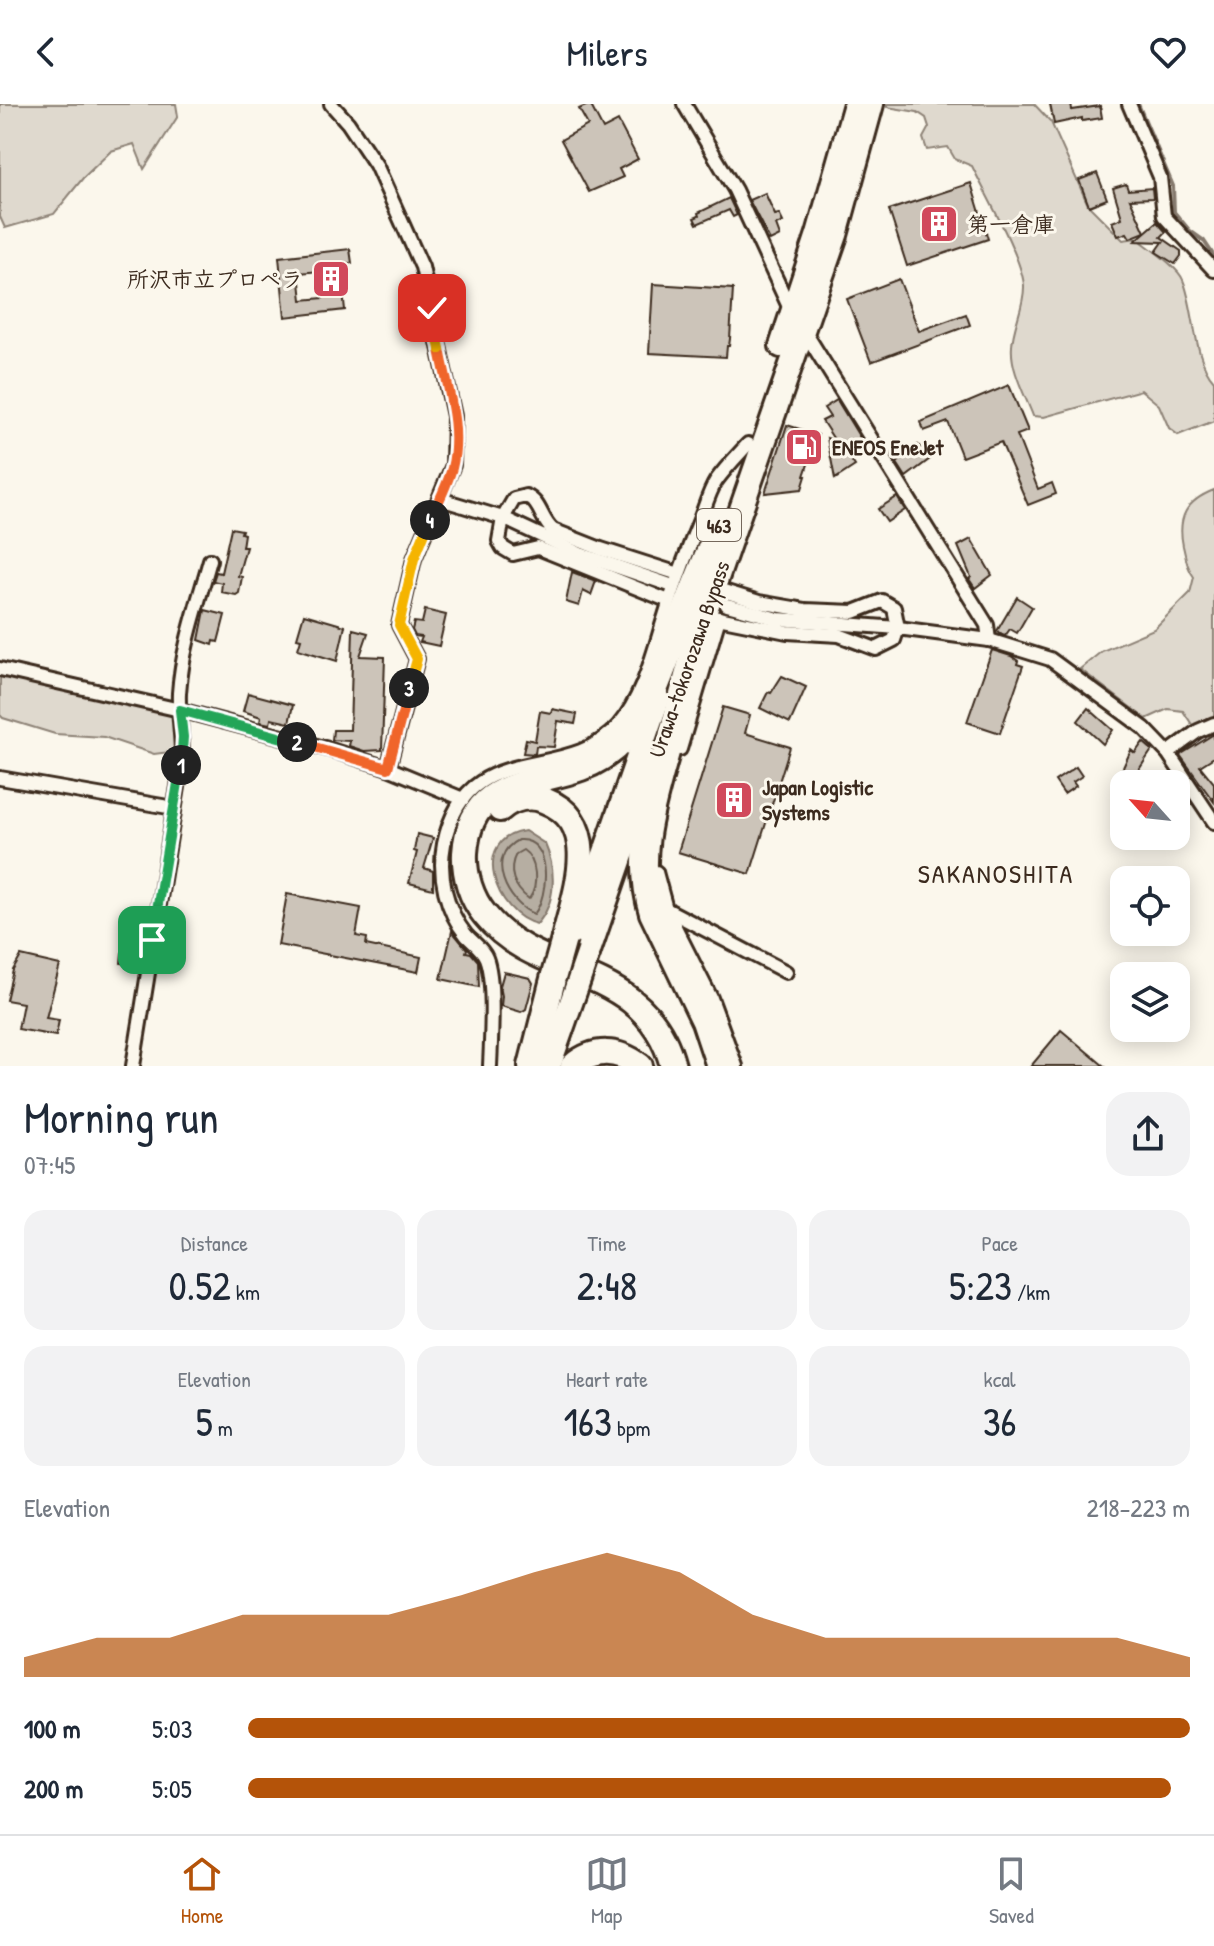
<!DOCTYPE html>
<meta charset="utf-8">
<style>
body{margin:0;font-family:"Patrick Hand","Klee One",sans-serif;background:#f2f2f3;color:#1f2937;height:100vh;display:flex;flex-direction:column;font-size:30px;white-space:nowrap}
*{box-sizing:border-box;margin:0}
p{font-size:26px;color:#747a83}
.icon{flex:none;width:44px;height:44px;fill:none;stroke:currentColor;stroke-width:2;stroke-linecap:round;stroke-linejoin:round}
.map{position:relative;height:962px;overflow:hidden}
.drawer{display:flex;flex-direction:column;background:#fff;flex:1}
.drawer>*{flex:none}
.needle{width:52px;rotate:297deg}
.tools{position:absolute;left:1110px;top:666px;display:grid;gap:16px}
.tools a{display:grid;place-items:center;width:80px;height:80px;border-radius:16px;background:#fff;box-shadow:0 4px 20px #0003;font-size:40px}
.pin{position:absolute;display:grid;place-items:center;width:68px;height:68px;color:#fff;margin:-34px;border-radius:16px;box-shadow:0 4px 12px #0006}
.km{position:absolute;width:40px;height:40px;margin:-20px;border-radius:50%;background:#222;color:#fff;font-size:22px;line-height:40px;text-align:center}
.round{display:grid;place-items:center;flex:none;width:84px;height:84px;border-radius:24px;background:#f2f2f3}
.head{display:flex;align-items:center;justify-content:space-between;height:136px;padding:0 24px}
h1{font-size:44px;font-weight:600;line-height:60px}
.stats{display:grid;grid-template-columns:repeat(3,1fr);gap:12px;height:136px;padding:8px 24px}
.stats div{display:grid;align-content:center;border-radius:20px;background:#f2f2f3;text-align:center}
.stats b{font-size:40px;font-weight:600}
.stats small{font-size:22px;font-weight:400}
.stats p{font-size:22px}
.chart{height:224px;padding:16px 24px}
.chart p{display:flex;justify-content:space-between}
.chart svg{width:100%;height:144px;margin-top:8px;fill:#b45309;opacity:.7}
ul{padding:0 24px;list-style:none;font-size:26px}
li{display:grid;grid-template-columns:128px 96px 1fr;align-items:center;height:60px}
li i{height:20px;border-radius:10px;background:#b45309}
header{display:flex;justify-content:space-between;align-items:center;height:104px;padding:0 24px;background:#fff;font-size:36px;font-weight:600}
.tabs{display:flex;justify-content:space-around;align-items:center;height:112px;border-top:2px solid #e0e1e3;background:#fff;font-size:22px;color:#747a83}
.tabs a{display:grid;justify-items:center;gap:4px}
.tabs .selected{color:#b45309}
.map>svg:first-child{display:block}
.green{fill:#dfd9ce;stroke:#8d8276;stroke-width:2}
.water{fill:#b6aea2;stroke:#85796d;stroke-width:2}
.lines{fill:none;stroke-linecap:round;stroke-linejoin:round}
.shore{stroke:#6c5f53;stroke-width:2}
.stream{stroke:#85796d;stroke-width:4}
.building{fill:#ccc4b9;stroke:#3b2a1e;stroke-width:2;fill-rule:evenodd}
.minor-casing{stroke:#3b2a1e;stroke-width:18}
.trunk-casing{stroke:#3b2a1e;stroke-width:28}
.motorway-casing{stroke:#3b2a1e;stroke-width:30}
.minor{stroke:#fbf7ec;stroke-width:12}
.trunk{stroke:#fbf7ec;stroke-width:22}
.motorway{stroke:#fbf7ec;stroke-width:24}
.trunk-bridge-casing{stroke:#3b2a1e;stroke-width:28;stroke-linecap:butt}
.motorway-bridge-casing{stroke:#3b2a1e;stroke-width:30;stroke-linecap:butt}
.trunk-bridge{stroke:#fbf7ec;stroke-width:22}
.motorway-bridge{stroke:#fbf7ec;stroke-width:24}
.split-1-casing{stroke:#fff;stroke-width:16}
.split-2-casing{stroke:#fff;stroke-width:16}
.split-3-casing{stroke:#fff;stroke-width:16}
.split-4-casing{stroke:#fff;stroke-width:16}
.split-5-casing{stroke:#fff;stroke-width:16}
.split-6-casing{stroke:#fff;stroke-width:16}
.split-1{stroke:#22a559;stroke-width:10}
.split-2{stroke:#22a559;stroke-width:10}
.split-3{stroke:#f0652b;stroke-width:10}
.split-4{stroke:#f5b400;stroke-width:10}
.split-5{stroke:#f0652b;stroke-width:10}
.split-6{stroke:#f5b400;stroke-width:10}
.labels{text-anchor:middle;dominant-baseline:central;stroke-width:6;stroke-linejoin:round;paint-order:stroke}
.shield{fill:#fbf7ec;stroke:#75685c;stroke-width:2}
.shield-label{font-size:20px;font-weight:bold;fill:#3b2a1e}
.poi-label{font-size:22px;font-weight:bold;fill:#3b2a1e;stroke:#fbf7ec;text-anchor:start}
.street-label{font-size:22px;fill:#3b2a1e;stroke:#fbf7ec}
.quarter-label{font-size:26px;letter-spacing:2px;fill:#3b2a1e;stroke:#fbf7ec}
</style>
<header><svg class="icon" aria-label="back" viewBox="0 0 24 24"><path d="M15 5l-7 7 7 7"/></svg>Milers<svg class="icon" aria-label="heart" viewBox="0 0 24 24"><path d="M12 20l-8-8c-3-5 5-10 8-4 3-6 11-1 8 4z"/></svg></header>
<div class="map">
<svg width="1214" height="962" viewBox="0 0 1214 962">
<rect width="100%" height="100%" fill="#fbf7ec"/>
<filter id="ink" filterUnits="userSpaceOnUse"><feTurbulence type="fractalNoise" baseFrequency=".0125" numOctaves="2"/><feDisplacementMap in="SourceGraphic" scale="16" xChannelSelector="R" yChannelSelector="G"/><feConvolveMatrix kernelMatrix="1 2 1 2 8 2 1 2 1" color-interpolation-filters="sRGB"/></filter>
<g filter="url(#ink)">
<g class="green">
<path d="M0,0h176l2,12 -34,53 -10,-25 -23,7 -28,27 -29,36 -49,14 -5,-11z"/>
<path d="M887,0h147l17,18 37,83 35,35 14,-2c11,9 41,29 46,42 12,28 10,79 31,101v40l-36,14 -9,-7 -10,-23 -18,-15 -97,27 -11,-1c-8,-21 -23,-47 -21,-70 1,-20 13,-41 12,-61 -3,-29 -38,-90 -52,-119l-17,-7 -7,-12 -21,3 -4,-12 6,-11 -3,-9 -9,-6 -30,-5z"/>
<path d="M1214,386v231l-19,8 -12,-18 -15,-2 -22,10 -66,-50 22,-18 52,-22 36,-36 4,-16c-7,-9 -8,-19 -11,-31 -6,-29 3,-45 31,-56z"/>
<path d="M0,564l150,37 25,12 3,34 -24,3 -50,-17 -49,-3 -52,-16 -3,-3z"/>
</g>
<path class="water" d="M525,727l20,13c11,25 12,58 -8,80 -42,-9 -68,-86 -12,-93z"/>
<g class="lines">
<g class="shore">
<path d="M518,736c35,-3 31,56 16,74 -26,-10 -50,-57 -16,-74z"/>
<path d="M523,746c14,9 16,36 6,49 -15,-11 -22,-28 -13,-45z"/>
</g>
<path class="stream" d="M1138,0l35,82 1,26 16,19 14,10 10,15"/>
</g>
<g class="building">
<path d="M590,0l13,25 15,-8 20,38 -19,10 4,8 -34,15 -28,-52 27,-15 -9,-16z"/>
<path d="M1050,0h21l1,6 28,-4 2,12 -20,3v-3l-28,6z"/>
<path d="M1097,69l10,26 -18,7 -10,-26z"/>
<path d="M971,79l17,56 -81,27 -18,-56z"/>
<path d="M1126,80l2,6 24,-2 1,10 -23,1 15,33 -15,6 -3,-5 -9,3 -6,-14 10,-4 -9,-30z"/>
<path d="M765,89l10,22 4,-1 4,8 -7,3 4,11 -10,5 -21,-41z"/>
<path d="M729,94l8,17 -4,2 -4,-7 -32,14 -3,-6 5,-2 -1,-3z"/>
<path d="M1157,118l9,10 -5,5 20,14v5l-6,8 -19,-12 7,-10 -28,-1z"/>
<path d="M350,145l2,14 -12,2 5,45 -60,7 -6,-60zM320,167l3,27 -21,2 -3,-27z"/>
<path d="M899,175l20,52 47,-17 4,11 -99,37 -24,-63z"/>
<path d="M653,180l80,5 -3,50 -1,7h-2l-1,11 -77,-4z"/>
<path d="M1009,281l19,46 -11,4 21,54 14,-6 4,11 -28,11 -27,-63 -39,15 -14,-35 -24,9 -3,-9z"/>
<path d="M837,296l25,41 -17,10 10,15 -20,13 -8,-41 8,3 -13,-20 8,-4 -6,-9z"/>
<path d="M787,321l31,10 -14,41h2l-4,13 -37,4z"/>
<path d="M918,341l12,14 -24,18 -9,-14z"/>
<path d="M897,393l8,13 -18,12 -9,-13z"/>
<path d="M231,424l11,2 -1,3 3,1 -2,13h4l-8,29 4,1 -3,16 -3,2 -15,-3 1,-9 -9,-2 3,-9 5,1z"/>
<path d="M971,435l21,36 -17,13 -6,-9 2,-2 -13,-31z"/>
<path d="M572,468l24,9 -5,14 -8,-4 -4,15 -13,-4z"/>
<path d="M1017,493l15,10 -15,26 -7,-4 -5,7 -3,-1 -5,-4z"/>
<path d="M205,506l20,5 -7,27 -4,-1 -1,4 -14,-5z"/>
<path d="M425,506l21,5 -7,31 -19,-4 2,-5 -7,-1 -3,-6 2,-8 8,1z"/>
<path d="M304,510l41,12 -8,35 -39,-12 3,-10 -4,-1z"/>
<path d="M353,525l15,4 -8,23 25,1 -3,93 -18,1 -15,-5 1,-5 -18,-1 1,-10h17z"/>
<path d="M992,546l19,6 7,5 -1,3 6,2 -23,67 -33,-11z"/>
<path d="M782,572l24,11 -16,36 -30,-15 8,-16 3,1z"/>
<path d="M248,589l45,12 -4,18 -18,-4 -1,5 -10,-2 1,-5 -18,-6z"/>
<path d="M723,603l27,8 -5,18 45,14 -40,127 -72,-22z"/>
<path d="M1088,604l25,22 -10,14 -25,-23z"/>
<path d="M552,605l25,5 -2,10 -17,-3 -4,26 -18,-1 -1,8 -12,-1 3,-14 9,2 5,-30 11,2z"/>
<path d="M1214,630v23l-14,9 14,17v19l-34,-47z"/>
<path d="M1143,638l9,8 -20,30 -11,-8 10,-22 4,3z"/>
<path d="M1076,663l6,9 -9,6 3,4 -12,8 -9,-13z"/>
<path d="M417,730l16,4 -9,30 9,3v18l-24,-6 8,-31 -3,-1z"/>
<path d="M287,790l74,14 -5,28 11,2 -1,7 55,12 -3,15 -140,-27z"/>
<path d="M132,813l16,3 -8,46 -19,-3 1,-10 5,1z"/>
<path d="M452,827l15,18 -1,3 5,1 7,8 1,26 -38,-8z"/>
<path d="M21,852l39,9 -14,53 13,2 -3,16 -38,-7 5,-26 -17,-3 7,-30z"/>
<path d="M504,868l26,6 3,5 -7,26 -5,3 -20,-6 1,-10 -2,-10z"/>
<path d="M1061,926l43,36h-73z"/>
</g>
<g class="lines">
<defs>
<g id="minor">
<path d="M331,0l17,19 28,42 46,102 32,149 -1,49 -39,94 -15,66 18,34 -29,109"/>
<path d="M684,0l51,86 56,121"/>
<path d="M1129,0l31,73 4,39 50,54"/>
<path d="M803,225l184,296 2,15"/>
<path d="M440,395l63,19 77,36 90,31"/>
<path d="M669,497l-131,-53 -25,6 -10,-6 -4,-7 4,-23 11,-19 12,-3c15,6 15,25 27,34l48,19 78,25"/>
<path d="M727,501l51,14 120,9 91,12 61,19 94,69 24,25 46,69"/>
<path d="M713,513l74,15 52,3 37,14 18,-9 4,-12 -4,-20 -12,-7 -28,11 -49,-2 -46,-8 -45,-14"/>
<path d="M0,565l180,41 148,39 60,19 75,31"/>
<path d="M680,645l39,-131"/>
<path d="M1168,649l30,-22 16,-7"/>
<path d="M0,674l174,30"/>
<path d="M656,768l10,37 45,89 25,68"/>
<path d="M666,805l120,63"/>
<path d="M133,962l49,-304c1,-23 -4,-46 -3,-69 3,-45 19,-90 31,-133"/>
<path d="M490,962c1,-26 5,-85 -4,-108 -4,-10 -14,-16 -20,-23 -20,-25 -28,-60 -22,-91 22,-109 120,-58 174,-118 26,-30 35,-73 47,-110 10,-33 22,-64 35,-96 5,-13 9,-28 16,-39 9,-13 21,-25 32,-37"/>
</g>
<g id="trunk">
<path d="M781,242l37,-112 37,-130"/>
<path d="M695,538l141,-407 36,-131"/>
<path d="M573,840l85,-245"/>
<path d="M589,847l65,-189"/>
<path d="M549,962l28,-80"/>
</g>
<g id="motorway">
<path d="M701,522c-11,39 -22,79 -32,119 -15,55 -35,110 -17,168l52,108 15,45"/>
<path d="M500,705c13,-11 30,-15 46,-8 58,23 28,95 18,138"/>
<path d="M531,962l23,-91"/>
<path d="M573,962c21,-18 45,-17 67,0"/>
<path d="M673,962c-27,-104 -135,-84 -188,-151 -14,-17 -21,-40 -20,-62 5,-75 64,-66 116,-85 22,-8 39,-22 52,-40 20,-26 30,-58 41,-88 13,-36 27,-72 43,-108"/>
</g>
</defs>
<use href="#minor" class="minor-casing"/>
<use href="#trunk" class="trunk-casing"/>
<use href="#motorway" class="motorway-casing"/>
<use href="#minor" class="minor"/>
<use href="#trunk" class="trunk"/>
<use href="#motorway" class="motorway"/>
<defs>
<path id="trunk-bridge" d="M577,882l12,-35"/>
<path id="motorway-bridge" d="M554,871l10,-36"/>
</defs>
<use href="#trunk-bridge" class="trunk-bridge-casing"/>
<use href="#motorway-bridge" class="motorway-bridge-casing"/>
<use href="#trunk-bridge" class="trunk-bridge"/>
<use href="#motorway-bridge" class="motorway-bridge"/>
</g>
</g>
<g class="lines" filter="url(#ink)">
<defs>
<path id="split-1" d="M152,836l29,-175"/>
<path id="split-2" d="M181,661l2,-28 -3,-27 117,32"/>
<path id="split-3" d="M297,638l91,26 21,-80"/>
<path id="split-4" d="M409,584l8,-29 -18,-34 15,-66 16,-39"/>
<path id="split-5" d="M430,416c8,-17 17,-34 22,-52 10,-41 -5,-80 -12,-119"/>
<path id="split-6" d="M432,204l8,41"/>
</defs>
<use href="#split-1" class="split-1-casing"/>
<use href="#split-2" class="split-2-casing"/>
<use href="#split-3" class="split-3-casing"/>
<use href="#split-4" class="split-4-casing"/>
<use href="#split-5" class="split-5-casing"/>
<use href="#split-6" class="split-6-casing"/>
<use href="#split-1" class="split-1"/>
<use href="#split-2" class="split-2"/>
<use href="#split-3" class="split-3"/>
<use href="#split-4" class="split-4"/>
<use href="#split-5" class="split-5"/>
<use href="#split-6" class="split-6"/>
</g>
<defs>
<symbol id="building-square" viewBox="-11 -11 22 22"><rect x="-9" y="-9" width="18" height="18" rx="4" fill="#d1495b" stroke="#fbf7ec"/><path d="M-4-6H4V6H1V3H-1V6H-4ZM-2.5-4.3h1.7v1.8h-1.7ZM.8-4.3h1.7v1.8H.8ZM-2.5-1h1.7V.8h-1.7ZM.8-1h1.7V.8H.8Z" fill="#fff"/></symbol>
<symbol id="fuel-square" viewBox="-11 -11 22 22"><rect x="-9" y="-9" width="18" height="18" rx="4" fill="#d1495b" stroke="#fbf7ec"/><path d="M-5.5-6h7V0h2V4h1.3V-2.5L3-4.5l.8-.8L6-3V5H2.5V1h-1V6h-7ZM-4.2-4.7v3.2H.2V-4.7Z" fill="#fff"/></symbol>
</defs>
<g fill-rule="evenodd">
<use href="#building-square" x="917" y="98" width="44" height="44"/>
<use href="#building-square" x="309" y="153" width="44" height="44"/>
<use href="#fuel-square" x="782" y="321" width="44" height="44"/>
<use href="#building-square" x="712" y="674" width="44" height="44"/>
</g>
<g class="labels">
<rect class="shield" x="697" y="405" width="44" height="32" rx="6"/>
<g class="shield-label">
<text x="719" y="421">463</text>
</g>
<g class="poi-label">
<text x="967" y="120">第一倉庫</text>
<text x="303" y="175" text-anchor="end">所沢市立プロペラ</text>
<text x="832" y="343">ENEOS EneJet</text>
<text x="762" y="683">Japan Logistic<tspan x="762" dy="25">Systems</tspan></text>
</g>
<g class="street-label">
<text transform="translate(689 555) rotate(-71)">Urawa-tokorozawa Bypass</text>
</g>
<g class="quarter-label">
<text x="996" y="769">SAKANOSHITA</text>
</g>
</g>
</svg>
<div class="tools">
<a><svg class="needle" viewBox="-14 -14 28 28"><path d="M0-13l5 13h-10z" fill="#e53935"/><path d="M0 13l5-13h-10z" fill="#747a83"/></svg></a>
<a><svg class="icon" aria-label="locate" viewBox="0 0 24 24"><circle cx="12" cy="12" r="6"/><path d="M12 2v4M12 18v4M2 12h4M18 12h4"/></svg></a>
<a><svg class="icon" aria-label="layers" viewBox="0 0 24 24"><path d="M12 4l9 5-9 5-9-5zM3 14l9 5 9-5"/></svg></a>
</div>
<div class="pin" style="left:152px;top:836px;background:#1e9e55"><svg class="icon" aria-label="arrive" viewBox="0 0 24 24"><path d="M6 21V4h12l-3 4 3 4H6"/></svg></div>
<div class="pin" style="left:432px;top:204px;background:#d93025"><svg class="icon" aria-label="check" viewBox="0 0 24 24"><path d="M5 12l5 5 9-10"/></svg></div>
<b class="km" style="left:181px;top:661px">1</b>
<b class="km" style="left:297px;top:638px">2</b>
<b class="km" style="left:409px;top:584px">3</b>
<b class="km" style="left:430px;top:416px">4</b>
</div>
<section class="drawer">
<div class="head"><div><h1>Morning run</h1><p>07:45</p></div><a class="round"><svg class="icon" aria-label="share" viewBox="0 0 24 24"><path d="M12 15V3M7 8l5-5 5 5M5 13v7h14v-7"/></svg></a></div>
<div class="stats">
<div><p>Distance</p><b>0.52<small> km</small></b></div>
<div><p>Time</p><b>2:48</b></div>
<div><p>Pace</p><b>5:23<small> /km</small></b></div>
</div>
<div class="stats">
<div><p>Elevation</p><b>5<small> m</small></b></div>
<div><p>Heart rate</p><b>163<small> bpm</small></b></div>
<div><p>kcal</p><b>36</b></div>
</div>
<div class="chart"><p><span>Elevation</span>218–223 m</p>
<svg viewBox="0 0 160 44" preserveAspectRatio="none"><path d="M0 44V38L10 32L20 32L30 25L40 25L50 25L60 19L70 12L80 6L90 12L100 25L110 32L120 32L130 32L140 32L150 32L160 38V44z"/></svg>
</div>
<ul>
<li><b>100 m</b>5:03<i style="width:100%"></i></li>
<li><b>200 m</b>5:05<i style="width:98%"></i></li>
</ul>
</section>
<nav class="tabs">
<a class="selected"><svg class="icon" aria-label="home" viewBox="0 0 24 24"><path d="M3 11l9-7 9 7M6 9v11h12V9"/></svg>Home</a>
<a><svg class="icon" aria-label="map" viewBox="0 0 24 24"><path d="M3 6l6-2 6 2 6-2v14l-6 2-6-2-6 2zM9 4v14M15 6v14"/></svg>Map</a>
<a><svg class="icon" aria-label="saved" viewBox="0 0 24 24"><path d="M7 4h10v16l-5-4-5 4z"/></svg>Saved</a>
</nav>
